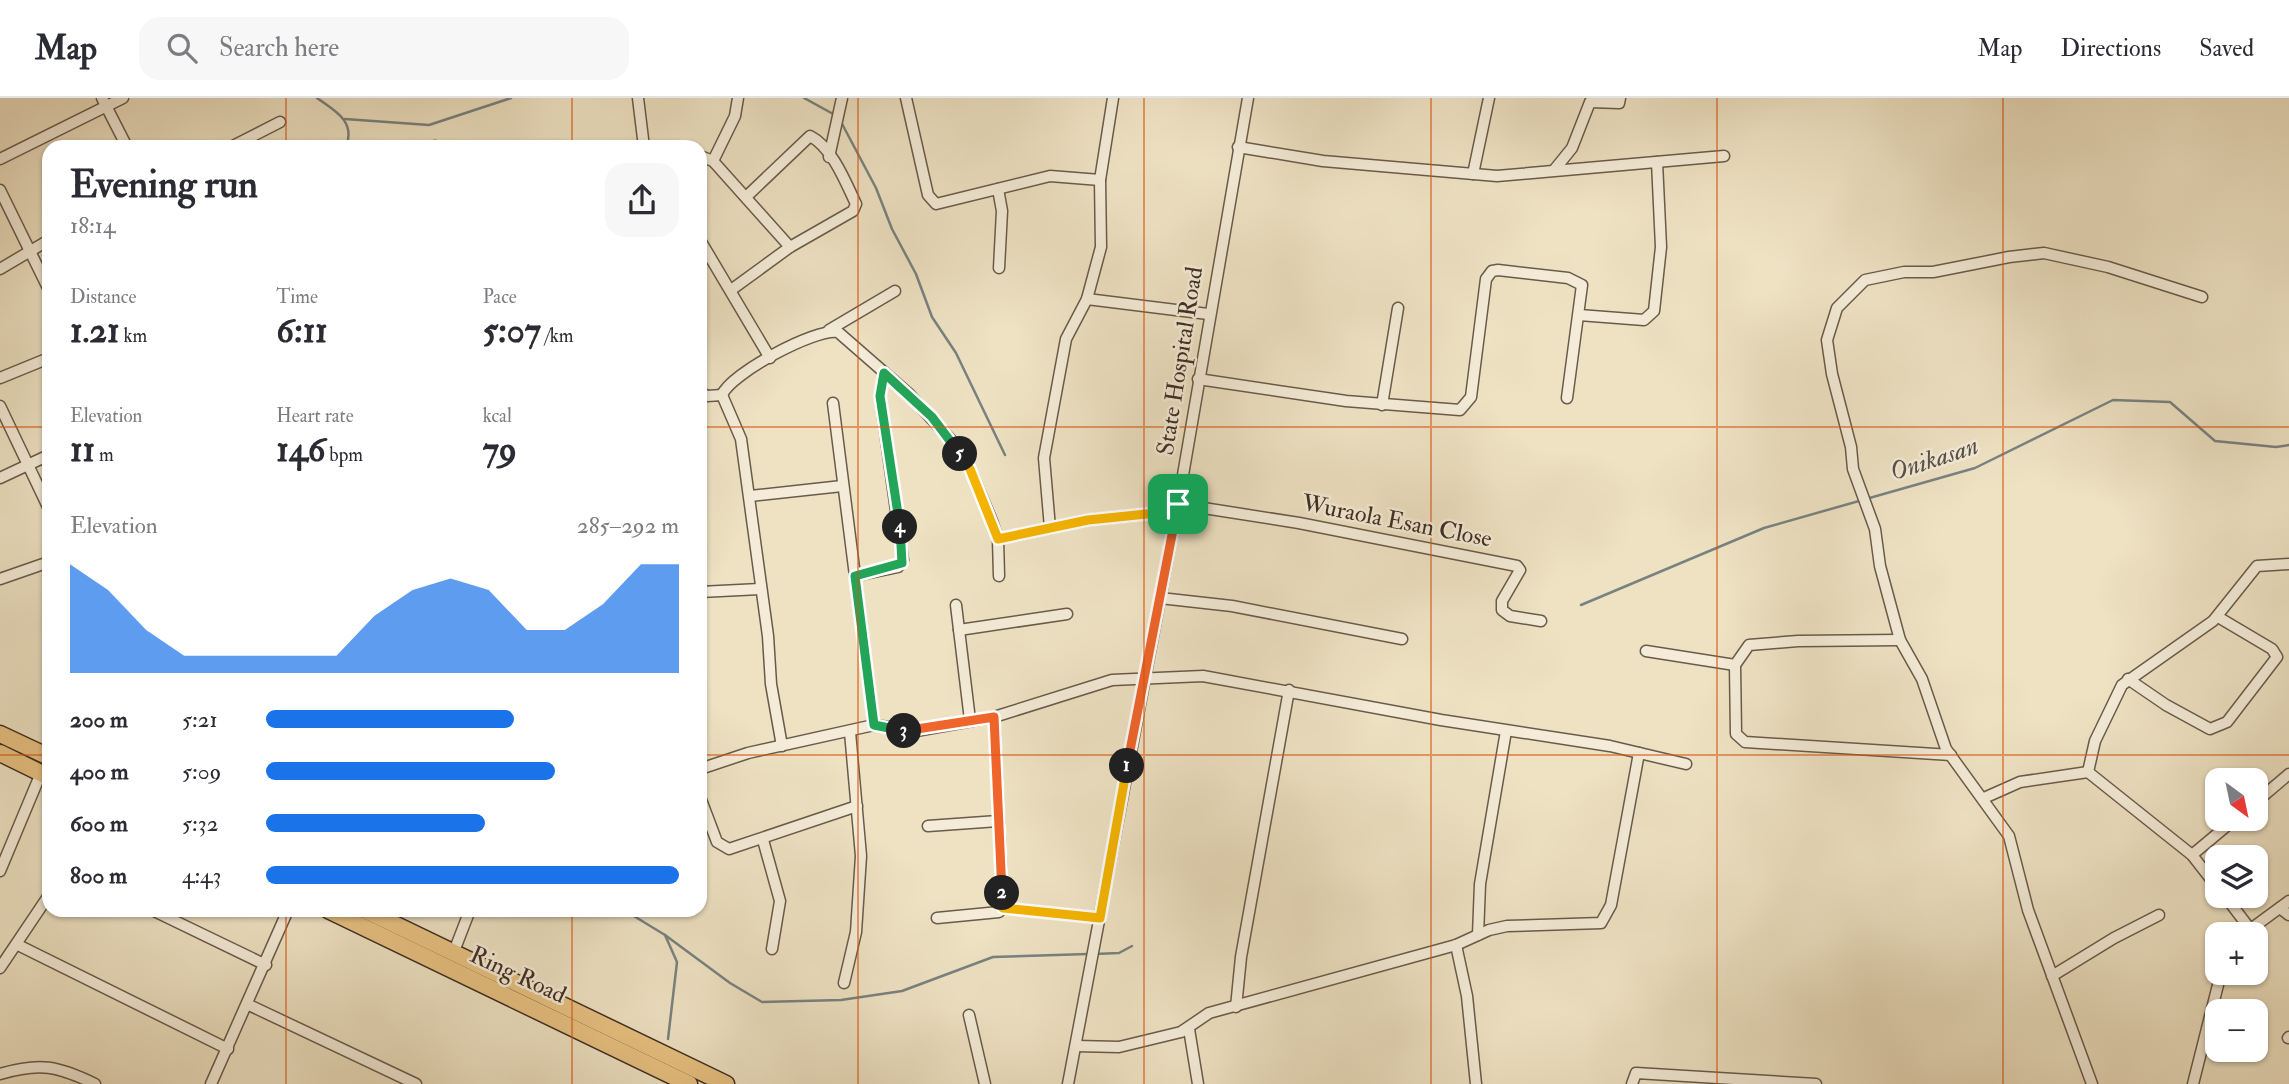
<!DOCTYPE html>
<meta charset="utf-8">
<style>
body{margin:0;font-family:"IM FELL Double Pica",serif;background:#f7f7f7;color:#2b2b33;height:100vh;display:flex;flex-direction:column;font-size:26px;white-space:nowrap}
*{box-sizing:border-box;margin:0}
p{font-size:23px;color:#7c7c81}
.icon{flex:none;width:38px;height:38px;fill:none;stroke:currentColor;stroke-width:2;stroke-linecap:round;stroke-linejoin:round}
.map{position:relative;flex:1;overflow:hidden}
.drawer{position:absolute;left:42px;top:42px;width:665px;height:777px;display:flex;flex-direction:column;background:#fff;border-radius:21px;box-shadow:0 2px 5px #0004}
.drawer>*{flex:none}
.needle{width:46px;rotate:147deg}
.controls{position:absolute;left:2205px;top:670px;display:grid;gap:14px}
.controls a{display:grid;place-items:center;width:63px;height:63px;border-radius:14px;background:#fff;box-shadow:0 2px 5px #0004;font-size:35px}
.pin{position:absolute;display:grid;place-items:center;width:60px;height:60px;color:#fff;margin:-30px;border-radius:14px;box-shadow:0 4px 10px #0006}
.km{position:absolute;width:35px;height:35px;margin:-18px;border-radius:50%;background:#222;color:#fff;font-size:19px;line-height:35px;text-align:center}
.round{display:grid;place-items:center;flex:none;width:74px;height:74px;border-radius:21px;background:#f7f7f7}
.overview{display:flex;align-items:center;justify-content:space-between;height:119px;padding:0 28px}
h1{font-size:38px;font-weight:800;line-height:52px}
.stats{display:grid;grid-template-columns:repeat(3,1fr);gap:10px;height:119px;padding:7px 28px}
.stats div{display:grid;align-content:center}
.stats b{font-size:35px;font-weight:800}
.stats small{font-size:19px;font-weight:400}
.stats p{font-size:19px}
.chart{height:196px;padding:14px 28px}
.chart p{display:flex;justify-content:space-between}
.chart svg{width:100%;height:126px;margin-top:7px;fill:#1a73e8;opacity:.7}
ul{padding:0 28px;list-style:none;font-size:23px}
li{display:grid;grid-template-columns:112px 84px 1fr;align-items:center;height:52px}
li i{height:18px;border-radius:9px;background:#1a73e8}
header{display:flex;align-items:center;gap:42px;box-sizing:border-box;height:98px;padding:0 35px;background:#fff;border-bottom:2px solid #e1e1e2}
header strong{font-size:33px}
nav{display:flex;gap:38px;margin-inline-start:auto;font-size:24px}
.search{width:490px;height:63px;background:#f7f7f7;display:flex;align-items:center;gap:18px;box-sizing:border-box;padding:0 24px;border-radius:21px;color:#7c7c81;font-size:26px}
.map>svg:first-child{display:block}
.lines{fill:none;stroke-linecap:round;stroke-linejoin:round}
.stream{stroke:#788281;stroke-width:2.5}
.minor-casing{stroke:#695b4b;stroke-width:13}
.primary-casing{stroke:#3d2e23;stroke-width:19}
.minor{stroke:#f4ecd8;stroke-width:10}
.primary{stroke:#e7c182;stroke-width:16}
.split-1-casing{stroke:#fff;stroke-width:14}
.split-2-casing{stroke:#fff;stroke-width:14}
.split-3-casing{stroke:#fff;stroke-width:14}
.split-4-casing{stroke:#fff;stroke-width:14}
.split-5-casing{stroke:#fff;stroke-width:14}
.split-6-casing{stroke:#fff;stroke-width:14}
.split-1{stroke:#f0652b;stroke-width:9}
.split-2{stroke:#f5b400;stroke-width:9}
.split-3{stroke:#f0652b;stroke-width:9}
.split-4{stroke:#22a559;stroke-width:9}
.split-5{stroke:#22a559;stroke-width:9}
.split-6{stroke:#f5b400;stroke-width:9}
.grid{fill:none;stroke:#d7550e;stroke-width:2;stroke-opacity:0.55}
.labels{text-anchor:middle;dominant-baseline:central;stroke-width:5;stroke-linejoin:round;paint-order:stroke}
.street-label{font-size:24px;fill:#3d2e23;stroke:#f4ecd8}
.water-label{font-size:26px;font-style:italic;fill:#56514a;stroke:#f4ecd8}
</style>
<header>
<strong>Map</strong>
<div class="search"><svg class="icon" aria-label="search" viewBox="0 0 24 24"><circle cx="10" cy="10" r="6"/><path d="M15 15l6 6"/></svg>Search here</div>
<nav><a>Map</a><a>Directions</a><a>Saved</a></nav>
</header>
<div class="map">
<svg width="2289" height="986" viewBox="0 0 2289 986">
<rect width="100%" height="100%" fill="#eee2c3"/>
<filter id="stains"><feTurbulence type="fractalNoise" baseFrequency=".00286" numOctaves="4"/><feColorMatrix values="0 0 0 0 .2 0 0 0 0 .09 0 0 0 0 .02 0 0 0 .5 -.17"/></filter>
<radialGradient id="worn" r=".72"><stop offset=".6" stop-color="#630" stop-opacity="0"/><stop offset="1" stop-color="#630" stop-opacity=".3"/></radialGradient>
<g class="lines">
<g class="stream">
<path d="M317,0c18,13 39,23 29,49"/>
<path d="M804,0l31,17"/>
<path d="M345,21l84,6 82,-27"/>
<path d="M840,22l36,68 16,41 24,45 16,43 24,36 49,102"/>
<path d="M1581,507l183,-77 211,-60 138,-68 57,2 45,39 61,6 13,-2"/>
<path d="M624,812l41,25 12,27 -9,77"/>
<path d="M665,837l65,48 32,19 79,-2 61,-9 91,-34 95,-3"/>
<path d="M1095,856l24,-1 13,-7"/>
</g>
<defs>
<g id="minor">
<path d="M102,0l25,49"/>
<path d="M638,0l6,49"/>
<path d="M906,0l22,97 8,9 114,-28 50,4"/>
<path d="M435,48v1"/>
<path d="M231,49l49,-25"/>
<path d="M1238,49l85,14 174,15 227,-20"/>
<path d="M700,58l13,5 77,86"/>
<path d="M829,59l13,-59"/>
<path d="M0,61l123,-61"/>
<path d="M713,63l22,-45 3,-18"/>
<path d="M1555,71l17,-21 18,-46 29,1 1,-5"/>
<path d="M1473,76l16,-76"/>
<path d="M998,91l4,22 -3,57"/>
<path d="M0,92l49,100"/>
<path d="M700,142l70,118"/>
<path d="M0,171l49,-29"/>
<path d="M731,192l59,-43 63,-36 3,-7c-10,-21 -24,-57 -46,-68l-63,60"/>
<path d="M1087,201l121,15"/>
<path d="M1579,217l65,5 10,-9 7,-64 -4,-85"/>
<path d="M829,232l66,-39"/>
<path d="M0,280l49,-20"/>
<path d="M1198,281l148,22 114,9 11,-13 15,-118 6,-8 6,-1 70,8 14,7 -15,113"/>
<path d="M700,294l7,4 15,-1 19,44 27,197 3,48 11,62"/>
<path d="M722,297c8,-21 93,-67 116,-63l71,62 42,46 19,29 22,52 6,18 1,37"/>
<path d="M833,305l41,322"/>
<path d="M1382,307l16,-97"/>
<path d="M0,308l49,103"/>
<path d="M0,380l49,-23"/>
<path d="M750,398l92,-10"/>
<path d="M1050,430l-6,-70 22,-119 21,-40 14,-52 -1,-67 13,-82"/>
<path d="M998,441l90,-19 78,-8 12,-8 121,19 218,43 3,4 -18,31v9l8,6 31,5"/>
<path d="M855,478l43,-9 5,-7 -23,-164 4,-23"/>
<path d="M0,481l49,-17"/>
<path d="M700,494l60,-3"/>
<path d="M1160,500l72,8 170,33"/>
<path d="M956,507l14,115"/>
<path d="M959,532l108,-16"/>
<path d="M1900,542l-102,1 -49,4 -14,20 1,69 9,8 206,13"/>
<path d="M1646,553l89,14"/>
<path d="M2128,581l38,26 44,24 17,-7 50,-65 -5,-8 -54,-32"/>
<path d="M994,619l9,191"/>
<path d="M700,671l48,-16 126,-28 42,6 78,-14 118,-37 91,-4 238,44 169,26 76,18"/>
<path d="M2088,674l7,-31 27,-56 91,-64 44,-55 32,-2"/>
<path d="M700,699l17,45 12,7 128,-43"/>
<path d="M1984,700l36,-16 68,-10 104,83 25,32"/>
<path d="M2256,704l33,-28"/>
<path d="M928,728l70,-5"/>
<path d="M763,742l17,61 -8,48"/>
<path d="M2192,757l43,-36"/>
<path d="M0,773l41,-98"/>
<path d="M2225,798l25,33"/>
<path d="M2280,810l9,7"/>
<path d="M152,812l114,55"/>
<path d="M937,820l62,-6 4,-4 97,10"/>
<path d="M2244,836l45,-33"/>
<path d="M1478,837l2,-51 26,-153"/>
<path d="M18,847l210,104"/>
<path d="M1456,847l11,51 9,88"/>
<path d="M453,856l17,-44"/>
<path d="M0,870l49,-73"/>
<path d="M2052,878l62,-38 45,-23"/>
<path d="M844,885l12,-51 5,-76 -11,-124"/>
<path d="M249,907l167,79"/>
<path d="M1236,909l5,-50 48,-267"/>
<path d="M969,917l16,69"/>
<path d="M1189,931l9,55"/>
<path d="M2288,940l1,-1"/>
<path d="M1076,948l43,1 62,-15 28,-19 247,-68 33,-15 18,-4 94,-3 10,-18 28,-152"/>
<path d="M0,976c40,-12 58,-8 95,10"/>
<path d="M211,986l77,-174"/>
<path d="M1068,986l110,-580 70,-406"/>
<path d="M1632,986l4,-11 180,11"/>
<path d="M2092,986l-64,-174 -19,-74 -63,-87 -24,-70 -22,-39 -20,-74 -5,-37 -22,-60 -2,-22 -19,-73 -5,-34 10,-32 28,-28 39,-8h29l76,-15 35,-4 64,14 94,30"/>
<path d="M2193,986l28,-111"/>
</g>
<g id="primary">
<path d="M0,636l49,23"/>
<path d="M0,655l49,24"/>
<path d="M328,812l361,174"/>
<path d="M365,812l361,174"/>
</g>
</defs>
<use href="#minor" class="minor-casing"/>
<use href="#primary" class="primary-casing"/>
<use href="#minor" class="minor"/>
<use href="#primary" class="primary"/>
</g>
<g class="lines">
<defs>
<path id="split-1" d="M1127,668l51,-262"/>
<path id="split-2" d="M1002,795l1,15 97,10 27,-152"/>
<path id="split-3" d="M904,633l90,-14 8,176"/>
<path id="split-4" d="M900,429l2,36 -47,13 19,149 30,6"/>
<path id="split-5" d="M900,429l-20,-131 4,-23 48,44 28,37"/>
<path id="split-6" d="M960,356l10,15 28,70 90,-19 78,-8 12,-8"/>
</defs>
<use href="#split-1" class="split-1-casing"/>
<use href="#split-2" class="split-2-casing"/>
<use href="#split-3" class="split-3-casing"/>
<use href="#split-4" class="split-4-casing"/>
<use href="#split-5" class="split-5-casing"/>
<use href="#split-6" class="split-6-casing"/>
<use href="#split-1" class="split-1"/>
<use href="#split-2" class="split-2"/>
<use href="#split-3" class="split-3"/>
<use href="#split-4" class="split-4"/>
<use href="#split-5" class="split-5"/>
<use href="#split-6" class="split-6"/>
</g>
<path class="grid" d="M286,0v49M572,0v49M858,0v986M1144,0v986M1431,0v986M1717,0v986M2003,0v986M0,329h49M700,329h1589M0,657h49M700,657h1589M286,812v174M572,812v174"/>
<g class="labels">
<g class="street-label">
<text transform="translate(1180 263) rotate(-81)">State Hospital Road</text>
<text transform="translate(1397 423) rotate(11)">Wuraola Esan Close</text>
<text transform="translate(518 877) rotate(25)">Ring Road</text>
</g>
<g class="water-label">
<text transform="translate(1934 361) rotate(-18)">Onikasan</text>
</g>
</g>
<rect width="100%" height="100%" filter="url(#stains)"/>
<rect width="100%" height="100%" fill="url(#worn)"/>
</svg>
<div class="controls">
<a><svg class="needle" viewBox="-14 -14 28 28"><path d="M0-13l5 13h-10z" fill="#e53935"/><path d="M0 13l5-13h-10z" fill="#7c7c81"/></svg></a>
<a><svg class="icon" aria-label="layers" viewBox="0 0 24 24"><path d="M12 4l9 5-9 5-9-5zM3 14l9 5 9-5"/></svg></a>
<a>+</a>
<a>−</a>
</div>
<div class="pin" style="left:1178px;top:406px;background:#1e9e55"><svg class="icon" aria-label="arrive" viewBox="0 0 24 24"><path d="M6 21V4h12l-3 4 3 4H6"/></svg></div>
<b class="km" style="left:1127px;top:668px">1</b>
<b class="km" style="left:1002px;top:795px">2</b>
<b class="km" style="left:904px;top:633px">3</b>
<b class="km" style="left:900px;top:429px">4</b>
<b class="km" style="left:960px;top:356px">5</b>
<section class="drawer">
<div class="overview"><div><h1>Evening run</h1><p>18:14</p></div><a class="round"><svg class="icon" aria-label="share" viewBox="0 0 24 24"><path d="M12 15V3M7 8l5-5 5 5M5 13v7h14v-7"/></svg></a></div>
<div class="stats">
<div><p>Distance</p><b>1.21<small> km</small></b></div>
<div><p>Time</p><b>6:11</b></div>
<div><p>Pace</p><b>5:07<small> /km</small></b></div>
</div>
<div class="stats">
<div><p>Elevation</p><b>11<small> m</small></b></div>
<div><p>Heart rate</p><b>146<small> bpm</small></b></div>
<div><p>kcal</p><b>79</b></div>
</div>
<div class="chart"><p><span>Elevation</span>285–292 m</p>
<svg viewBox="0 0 160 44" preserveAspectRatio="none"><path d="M0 44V6L10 15L20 29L30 38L40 38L50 38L60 38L70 38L80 24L90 15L100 11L110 15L120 29L130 29L140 20L150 6L160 6V44z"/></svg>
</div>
<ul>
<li><b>200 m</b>5:21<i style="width:60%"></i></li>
<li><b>400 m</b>5:09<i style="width:70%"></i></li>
<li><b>600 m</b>5:32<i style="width:53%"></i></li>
<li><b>800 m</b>4:43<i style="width:100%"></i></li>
</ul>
</section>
</div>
